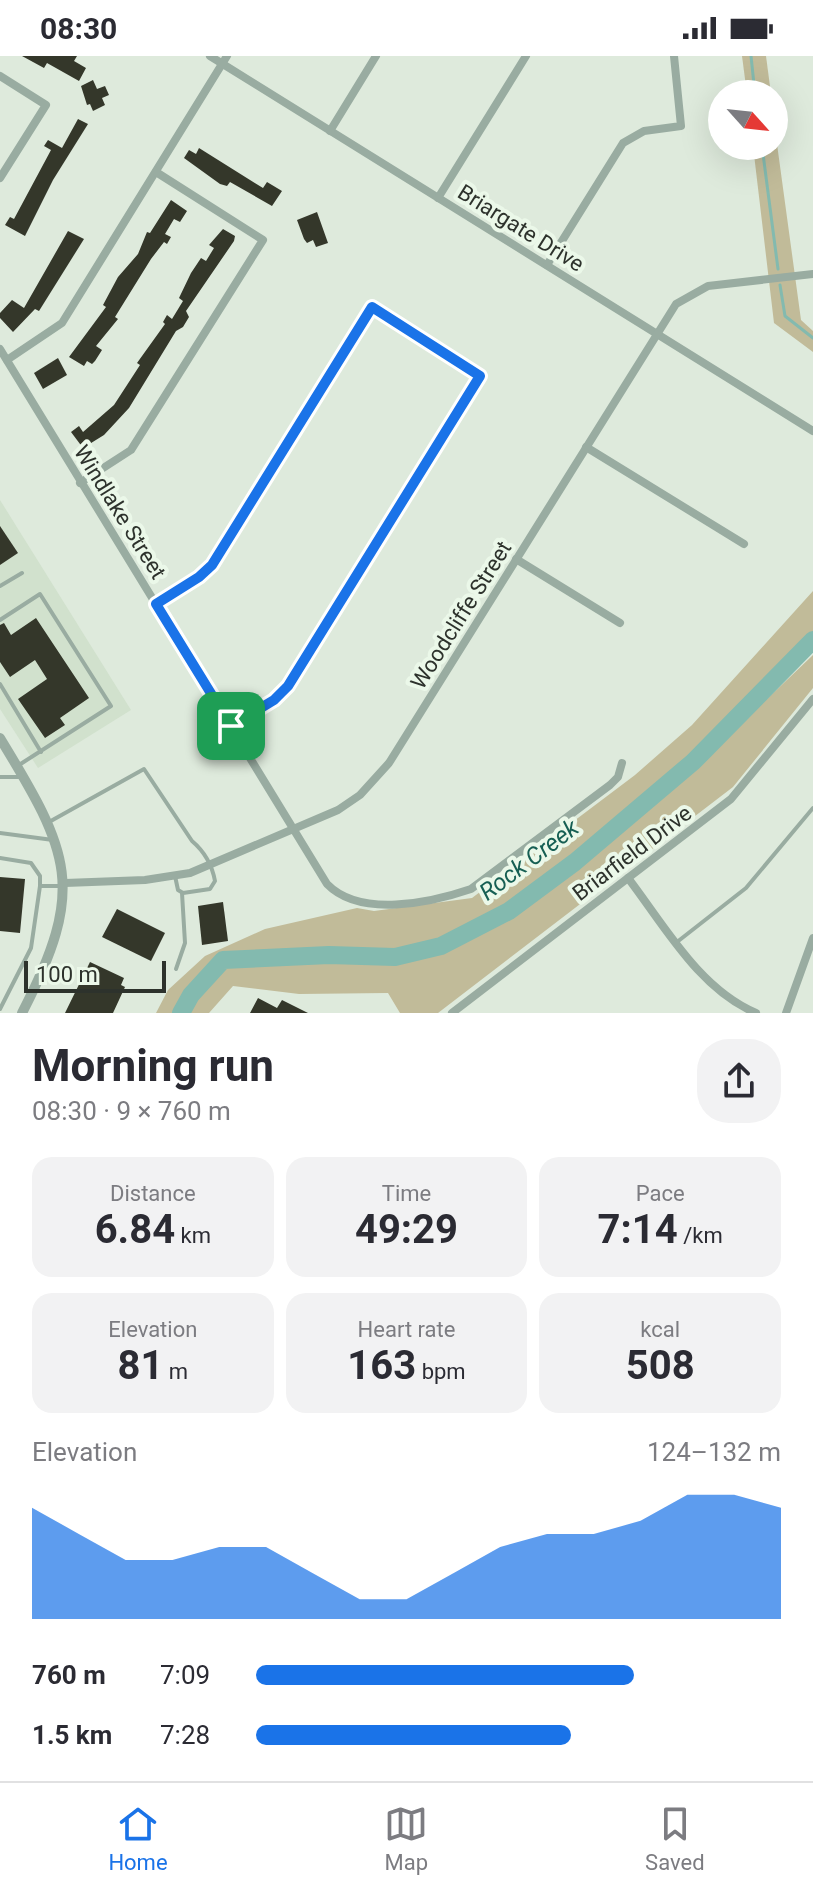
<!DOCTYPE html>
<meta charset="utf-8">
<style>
body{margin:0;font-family:Roboto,sans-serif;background:#f2f2f3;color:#2b2b33;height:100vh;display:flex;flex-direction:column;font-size:30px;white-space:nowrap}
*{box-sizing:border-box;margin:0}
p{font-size:26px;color:#7c7c81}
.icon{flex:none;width:44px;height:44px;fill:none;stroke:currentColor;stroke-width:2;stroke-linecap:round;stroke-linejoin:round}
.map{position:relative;height:957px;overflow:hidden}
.panel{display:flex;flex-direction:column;background:#fff;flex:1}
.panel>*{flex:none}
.needle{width:52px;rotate:117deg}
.fabs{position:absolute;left:708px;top:24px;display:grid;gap:16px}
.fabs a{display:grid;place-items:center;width:80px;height:80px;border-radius:50%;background:#fff;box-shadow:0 8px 32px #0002;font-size:40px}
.scale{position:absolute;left:24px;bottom:20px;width:142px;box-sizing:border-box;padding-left:8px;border:4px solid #2d322c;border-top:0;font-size:22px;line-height:28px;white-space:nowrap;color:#2d322c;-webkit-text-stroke:6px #ebf8e9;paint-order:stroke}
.pin{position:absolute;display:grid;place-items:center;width:68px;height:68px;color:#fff;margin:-34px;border-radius:16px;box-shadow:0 4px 12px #0006}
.round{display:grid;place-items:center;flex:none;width:84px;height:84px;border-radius:32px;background:#f2f2f3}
.summary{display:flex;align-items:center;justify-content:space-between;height:136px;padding:0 32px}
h1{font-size:44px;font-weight:700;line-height:60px}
.figures{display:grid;grid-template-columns:repeat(3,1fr);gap:12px;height:136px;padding:8px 32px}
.figures div{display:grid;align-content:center;border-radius:20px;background:#f2f2f3;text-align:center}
.figures b{font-size:40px;font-weight:700}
.figures small{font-size:22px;font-weight:400}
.figures p{font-size:22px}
.chart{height:224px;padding:16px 32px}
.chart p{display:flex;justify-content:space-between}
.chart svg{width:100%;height:144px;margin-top:8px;fill:#1a73e8;opacity:.7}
ul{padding:0 32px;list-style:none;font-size:26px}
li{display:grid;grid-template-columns:128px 96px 1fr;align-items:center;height:60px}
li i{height:20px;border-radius:10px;background:#1a73e8}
.status{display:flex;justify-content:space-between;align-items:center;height:56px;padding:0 40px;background:#fff;direction:ltr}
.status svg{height:22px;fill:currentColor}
.menu{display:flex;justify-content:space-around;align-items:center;height:112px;border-top:2px solid #e1e1e2;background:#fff;font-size:22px;color:#7c7c81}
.menu a{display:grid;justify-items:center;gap:4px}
.menu .active{color:#1a73e8}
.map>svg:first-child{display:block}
.built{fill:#d1e1cd}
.green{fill:#c1bb99}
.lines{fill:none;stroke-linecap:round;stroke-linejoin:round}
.stream{stroke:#83baaf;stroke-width:3}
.river{stroke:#83baaf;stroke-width:18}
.building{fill:#34372a}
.service{stroke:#99aca1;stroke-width:4}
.minor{stroke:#99aca1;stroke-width:8}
.tertiary{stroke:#99aca1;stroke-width:10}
.route-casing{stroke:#fff;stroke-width:16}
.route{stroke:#1a73e8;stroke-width:10}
.labels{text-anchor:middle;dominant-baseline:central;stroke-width:8;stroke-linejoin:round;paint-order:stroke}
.street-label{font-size:22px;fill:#2d322c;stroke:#ebf8e9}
.water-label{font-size:24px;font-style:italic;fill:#165f53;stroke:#ebf8e9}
</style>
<div class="status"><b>08:30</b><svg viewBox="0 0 49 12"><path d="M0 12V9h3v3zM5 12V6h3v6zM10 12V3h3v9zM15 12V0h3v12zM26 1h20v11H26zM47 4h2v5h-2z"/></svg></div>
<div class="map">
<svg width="813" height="957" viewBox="0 0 813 957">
<rect width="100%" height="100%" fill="#deeadc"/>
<path class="built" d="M0,444l131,210 -93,58 -38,-59z"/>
<g class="green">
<path d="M742,0h24l5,38h-24z"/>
<path d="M774,66l27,198 12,11v21l-39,-29 -21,-177h21z"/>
<path d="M813,535v43l-23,23 -23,42 46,-44v33l-80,99 -295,226h-38l-12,-20 -89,1 -66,-8 -24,27h-53l12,-23 37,-34 60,-27 92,-21 17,3 98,-13 163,-123 57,-50z"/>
</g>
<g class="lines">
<g class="stream">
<path d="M751,0l4,38"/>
<path d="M762,90l16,123"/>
<path d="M780,229l5,31 28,22"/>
</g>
<path class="river" d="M181,957l10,-18 32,-35 106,-5 66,2 46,-11 68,-35 66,-49 118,-100 120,-122"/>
</g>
<g class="building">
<path d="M22,0h55l-3,5 12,7 -7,13 -32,-18 -3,5z"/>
<path d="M93,24l4,9 8,-3 4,9 -7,3 3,7 -12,6 -3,-7 -3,1 -6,-19z"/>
<path d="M78,63l10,5 -35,56 -28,56 -20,-11 5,-8 4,2 37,-69 -7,-4 4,-6 14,8z"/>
<path d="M199,92l64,40 4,-6 15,9 -10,15 -42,-24 -3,4 -7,-2 -36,-26 5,-8 7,4z"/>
<path d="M171,144l16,11 -7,11 -6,-3 -9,15 6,3 -4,7 -3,-2 -13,17 -36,58 3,2 -22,27 6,4 -7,11 -3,3 -5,-3 -3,5 -15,-9 37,-50 -3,-2 15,-28 20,-23 9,-22 3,1z"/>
<path d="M317,156l11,31 -12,4 -3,-7 -6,3 -3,-4 -7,-19z"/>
<path d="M223,173l12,7 -1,5 -48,70 3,6 -6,10 -7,4 -47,77 -25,27 -21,13 -12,-16 8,-6 4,6 31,-27 26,-40 -3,-2 28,-39 -2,-2 4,-7 5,4 11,-18 -4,-3 12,-25 10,-15 5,3 8,-13 -5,-3z"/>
<path d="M68,175l16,8 -45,72 -4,-2 -22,23 -13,-14v-5l12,-13 12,8z"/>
<path d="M58,302l9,17 -24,14 -9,-16z"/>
<path d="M0,470l18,27 -18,12z"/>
<path d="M36,562l53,80 -29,20 5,7 -20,13 -27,-39 29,-20 -12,-19 -25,17 -10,-15v-37l4,-2 7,12z"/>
<path d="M0,821l25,2 -5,54 -20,-2z"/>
<path d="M223,846l5,39 -26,4 -4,-39z"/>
<path d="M117,853l48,24 -14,28 -49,-24z"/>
<path d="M90,906l34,16 -3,7 4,2 -12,26h-48z"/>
<path d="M258,942l19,10 5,-8 26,13h-58z"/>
</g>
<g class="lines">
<g class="service">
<path d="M0,530l22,-13"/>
<path d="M0,564l40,-26 71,112 -92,59"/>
<path d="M0,628l41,68"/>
<path d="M0,721h22"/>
<path d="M49,766l95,-53 48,72c13,11 20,24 23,40l-5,8 -27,4 -5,-3 -3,-14"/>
<path d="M0,777l53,7"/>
<path d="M0,802l31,5 9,13v10l-9,62 -31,61"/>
<path d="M40,830h19"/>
<path d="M677,886l69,-54 67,-80"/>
<path d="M176,913l9,-26 -3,-50"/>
</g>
<g class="minor">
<path d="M210,0l603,375"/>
<path d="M0,20l46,29 -46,73"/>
<path d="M330,75l46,-75"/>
<path d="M438,142l88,-142"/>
<path d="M547,209l76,-122 21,-12 37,-5 -7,-70"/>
<path d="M0,293l327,535c33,34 103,19 144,5l139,-104 8,-8 4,-14"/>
<path d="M7,304l55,-37 165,-267"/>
<path d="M586,391l158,97"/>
<path d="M80,427l51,-33 132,-210 -107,-68"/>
<path d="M516,503l104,64"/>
<path d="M156,548l43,-27 13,-12 160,-258 108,69 -192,310 -14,14 -43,26"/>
<path d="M628,822c36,47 71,111 128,135"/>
<path d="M65,827l80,-3 45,-7 148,-63 22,-15 29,-32 287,-459 32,-18 105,-12"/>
<path d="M452,957l279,-214 82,-100"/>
<path d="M786,957l27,-75"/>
</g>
<path class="tertiary" d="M0,682c70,115 87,150 22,275"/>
</g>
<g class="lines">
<defs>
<path id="route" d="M372,251l108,69 -192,310 -14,14 -43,26 -75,-122 43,-27 13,-12z"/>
</defs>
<use href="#route" class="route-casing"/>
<use href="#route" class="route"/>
</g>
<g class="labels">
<g class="street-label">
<text transform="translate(521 172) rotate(32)">Briargate Drive</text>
<text transform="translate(120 456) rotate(58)">Windlake Street</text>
<text transform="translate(461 559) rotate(-58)">Woodcliffe Street</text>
<text transform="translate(632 797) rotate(-37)">Briarfield Drive</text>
</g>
<g class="water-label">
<text transform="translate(529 804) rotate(-37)">Rock Creek</text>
</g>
</g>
</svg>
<div class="fabs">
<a><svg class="needle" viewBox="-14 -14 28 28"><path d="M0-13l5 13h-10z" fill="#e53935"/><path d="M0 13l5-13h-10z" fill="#7c7c81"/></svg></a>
</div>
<div class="scale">100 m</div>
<div class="pin" style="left:231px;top:670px;background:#1e9e55"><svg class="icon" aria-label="arrive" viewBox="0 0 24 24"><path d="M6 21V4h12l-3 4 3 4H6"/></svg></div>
</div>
<section class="panel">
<div class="summary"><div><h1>Morning run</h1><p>08:30 · 9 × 760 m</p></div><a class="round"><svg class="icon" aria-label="share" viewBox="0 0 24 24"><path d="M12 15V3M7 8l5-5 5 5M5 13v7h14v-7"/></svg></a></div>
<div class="figures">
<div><p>Distance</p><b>6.84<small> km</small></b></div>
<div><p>Time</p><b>49:29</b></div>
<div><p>Pace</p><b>7:14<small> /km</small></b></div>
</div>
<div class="figures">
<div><p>Elevation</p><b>81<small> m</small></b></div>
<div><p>Heart rate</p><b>163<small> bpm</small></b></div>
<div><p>kcal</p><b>508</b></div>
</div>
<div class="chart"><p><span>Elevation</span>124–132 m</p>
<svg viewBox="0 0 160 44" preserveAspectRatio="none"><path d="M0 44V10L10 18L20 26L30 26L40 22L50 22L60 30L70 38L80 38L90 30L100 22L110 18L120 18L130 14L140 6L150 6L160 10V44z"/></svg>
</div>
<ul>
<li><b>760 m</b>7:09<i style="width:72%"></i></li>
<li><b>1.5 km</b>7:28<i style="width:60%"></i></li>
</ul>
</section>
<nav class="menu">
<a class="active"><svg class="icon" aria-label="home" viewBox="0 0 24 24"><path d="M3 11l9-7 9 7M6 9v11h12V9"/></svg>Home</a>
<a><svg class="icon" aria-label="map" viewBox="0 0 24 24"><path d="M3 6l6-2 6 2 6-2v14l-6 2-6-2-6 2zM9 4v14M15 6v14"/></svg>Map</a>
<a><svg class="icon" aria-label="saved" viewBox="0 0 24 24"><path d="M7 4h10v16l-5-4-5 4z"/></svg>Saved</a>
</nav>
